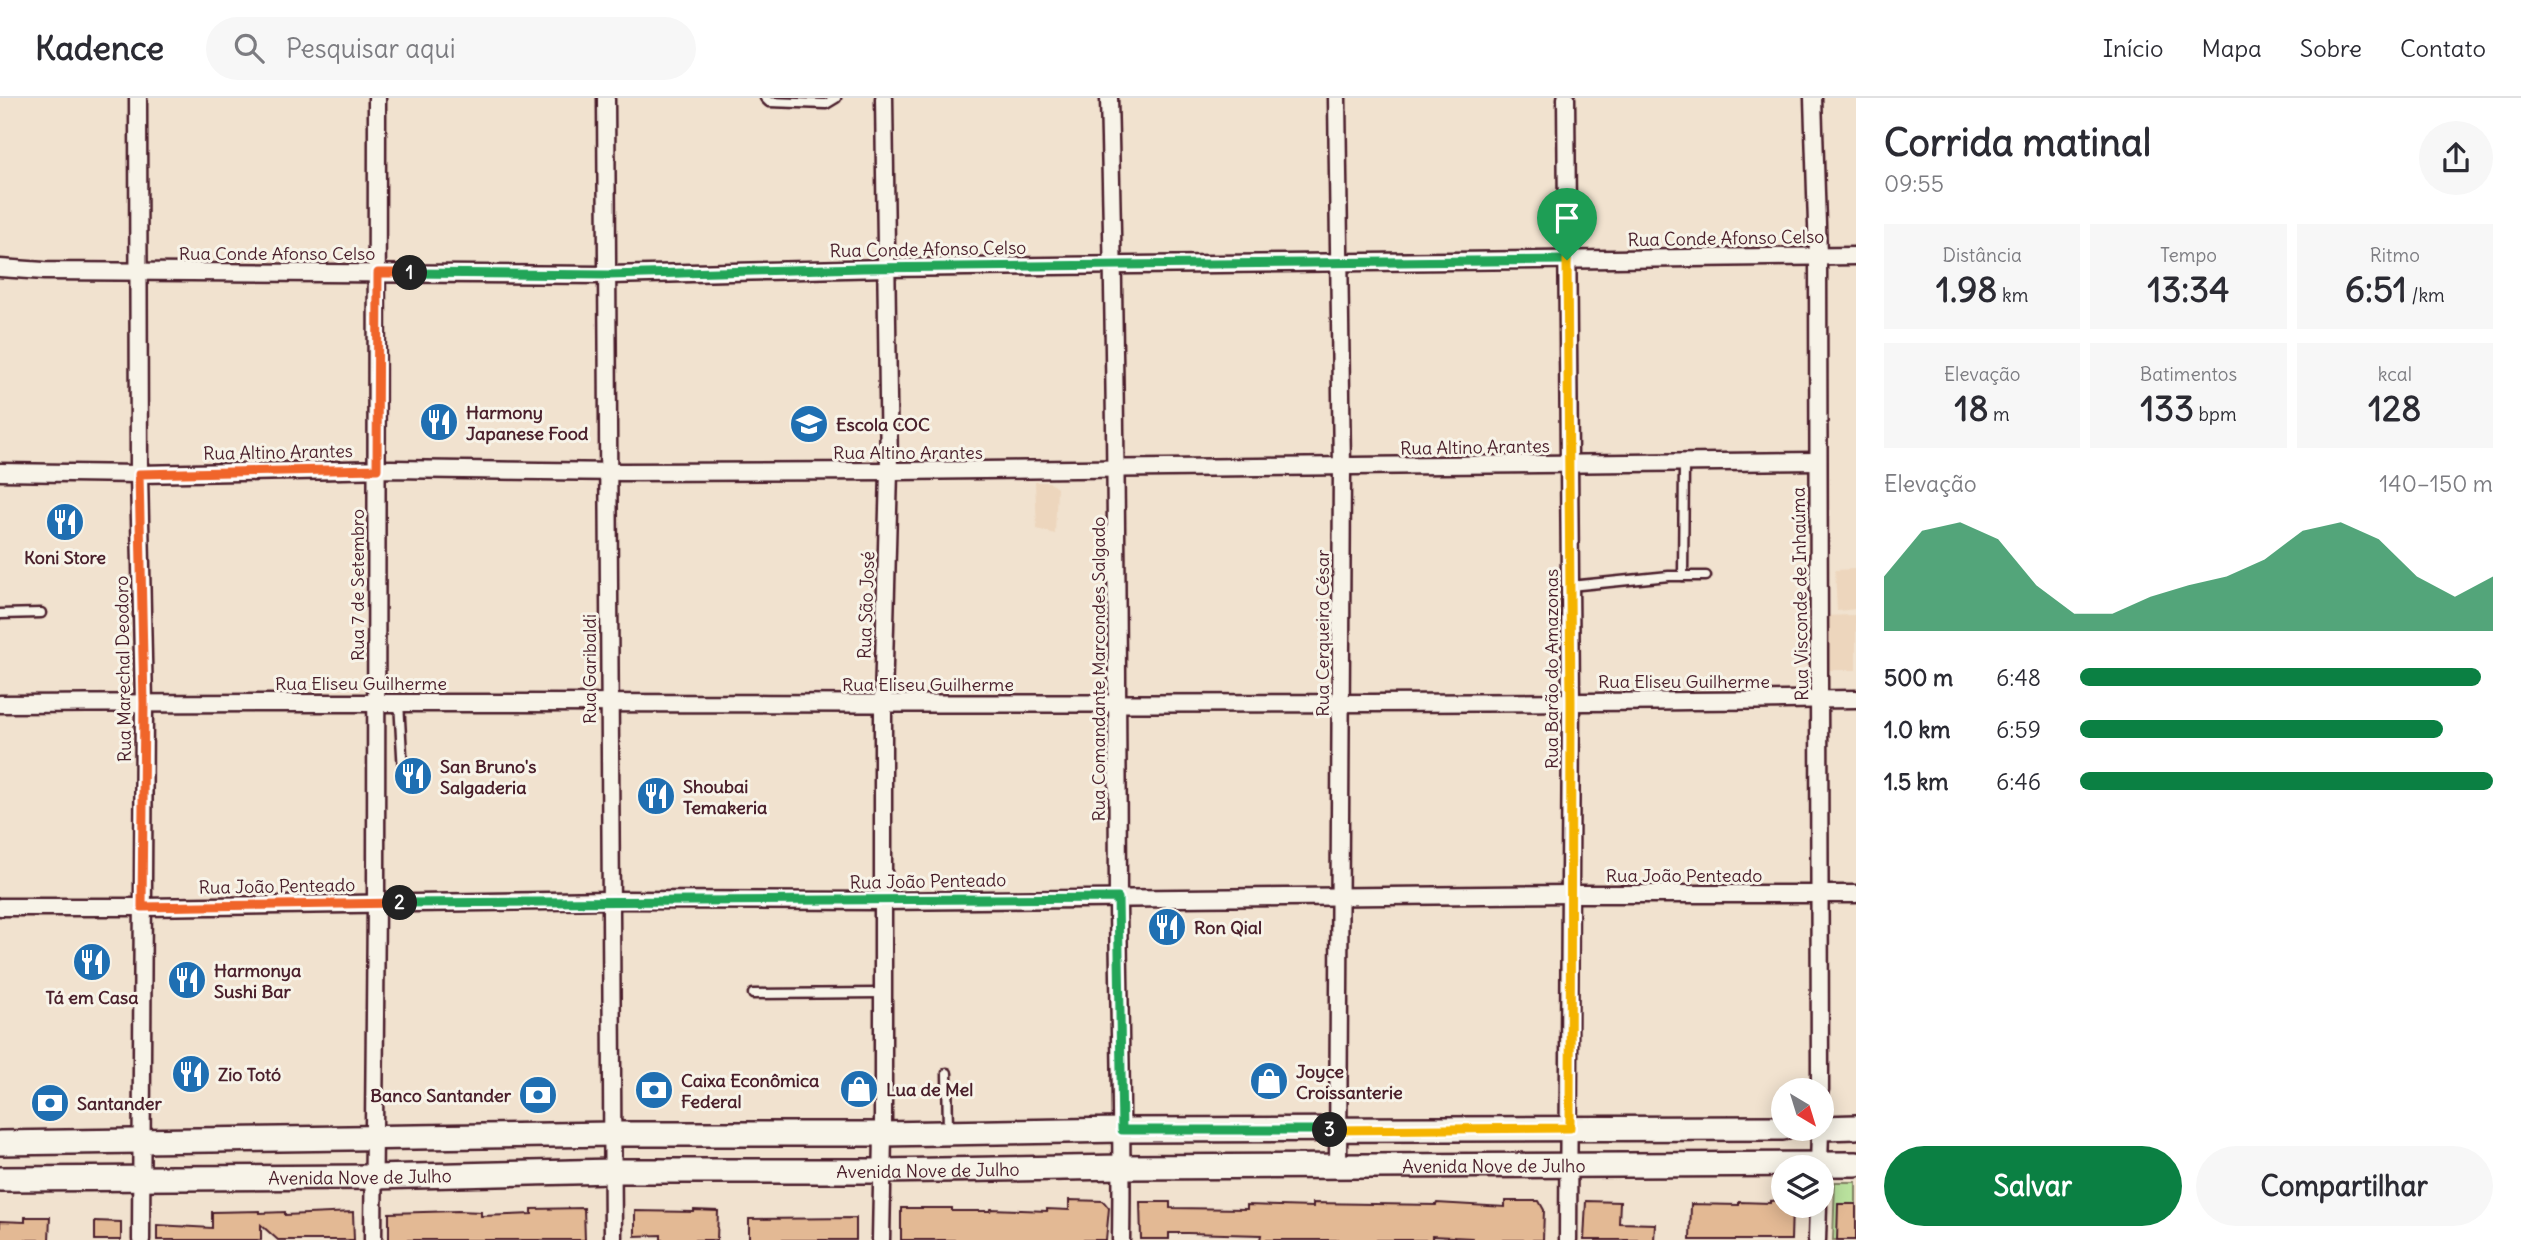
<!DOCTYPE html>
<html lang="pt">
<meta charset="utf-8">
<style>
body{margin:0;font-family:Delius,sans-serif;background:#f7f7f7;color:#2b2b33;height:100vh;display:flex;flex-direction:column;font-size:26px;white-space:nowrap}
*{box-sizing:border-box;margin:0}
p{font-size:23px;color:#7c7c81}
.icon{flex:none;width:38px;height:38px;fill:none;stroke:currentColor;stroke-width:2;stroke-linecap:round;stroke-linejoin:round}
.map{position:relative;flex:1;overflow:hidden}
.drawer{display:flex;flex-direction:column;background:#fff;width:665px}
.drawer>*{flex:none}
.needle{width:46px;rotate:142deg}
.tools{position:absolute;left:1771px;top:980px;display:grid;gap:14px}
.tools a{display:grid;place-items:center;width:63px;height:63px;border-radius:50%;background:#fff;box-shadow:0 4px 18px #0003;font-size:35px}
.pin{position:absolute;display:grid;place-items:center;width:60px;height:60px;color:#fff;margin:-72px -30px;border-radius:50% 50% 50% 0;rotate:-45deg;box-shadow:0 0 7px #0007}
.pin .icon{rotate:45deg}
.km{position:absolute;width:35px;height:35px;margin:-18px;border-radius:50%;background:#222;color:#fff;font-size:19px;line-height:35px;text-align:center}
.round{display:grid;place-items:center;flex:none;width:74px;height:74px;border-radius:37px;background:#f7f7f7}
.summary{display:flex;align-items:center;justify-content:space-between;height:119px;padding:0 28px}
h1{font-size:38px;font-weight:700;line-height:52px}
.stats{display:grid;grid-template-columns:repeat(3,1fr);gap:10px;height:119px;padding:7px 28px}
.stats div{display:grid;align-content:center;border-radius:0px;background:#f7f7f7;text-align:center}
.stats b{font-size:35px;font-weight:700}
.stats small{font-size:19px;font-weight:400}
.stats p{font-size:19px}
.chart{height:196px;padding:14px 28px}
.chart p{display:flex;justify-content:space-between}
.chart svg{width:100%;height:126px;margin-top:7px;fill:#0b8043;opacity:.7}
.cta{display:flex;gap:14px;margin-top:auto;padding:14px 28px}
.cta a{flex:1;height:80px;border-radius:42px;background:#0b8043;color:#fff;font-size:28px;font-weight:700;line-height:80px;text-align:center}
.cta a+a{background:#f7f7f7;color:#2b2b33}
ul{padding:0 28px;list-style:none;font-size:23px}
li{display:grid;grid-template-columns:112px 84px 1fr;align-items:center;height:52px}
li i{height:18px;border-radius:9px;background:#0b8043}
header{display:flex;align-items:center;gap:42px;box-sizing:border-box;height:98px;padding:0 35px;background:#fff;border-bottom:2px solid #e1e1e2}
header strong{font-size:33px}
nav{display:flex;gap:38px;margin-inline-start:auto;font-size:24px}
.search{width:490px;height:63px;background:#f7f7f7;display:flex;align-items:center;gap:18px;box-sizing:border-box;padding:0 24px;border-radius:38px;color:#7c7c81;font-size:26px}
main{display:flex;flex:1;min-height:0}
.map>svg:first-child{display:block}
.built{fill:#edd6bd}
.green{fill:#bae29e;stroke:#828064;stroke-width:2}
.building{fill:#e3b994;stroke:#4a1f2b;stroke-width:2}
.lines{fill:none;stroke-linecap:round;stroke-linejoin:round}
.lane-casing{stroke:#4a1f2b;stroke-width:13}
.street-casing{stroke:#4a1f2b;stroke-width:21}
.secondary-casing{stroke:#4a1f2b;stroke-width:28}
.lane{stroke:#f7f3e8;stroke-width:8}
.street{stroke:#f7f3e8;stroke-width:16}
.secondary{stroke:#f7f3e8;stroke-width:23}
.split-1-casing{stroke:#fff;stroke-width:14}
.split-2-casing{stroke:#fff;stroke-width:14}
.split-3-casing{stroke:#fff;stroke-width:14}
.split-4-casing{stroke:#fff;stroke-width:14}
.split-1{stroke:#22a559;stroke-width:9}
.split-2{stroke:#f0652b;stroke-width:9}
.split-3{stroke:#22a559;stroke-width:9}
.split-4{stroke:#f5b400;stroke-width:9}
.labels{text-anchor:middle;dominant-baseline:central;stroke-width:6;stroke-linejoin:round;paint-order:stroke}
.street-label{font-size:18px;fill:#4a1f2b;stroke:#f7f3e8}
.poi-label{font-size:18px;font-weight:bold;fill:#4a1f2b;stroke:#f7f3e8;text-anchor:start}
</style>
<header>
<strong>Kadence</strong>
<div class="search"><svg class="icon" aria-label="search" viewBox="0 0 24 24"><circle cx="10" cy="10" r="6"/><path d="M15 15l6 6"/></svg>Pesquisar aqui</div>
<nav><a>Início</a><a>Mapa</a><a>Sobre</a><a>Contato</a></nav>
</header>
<main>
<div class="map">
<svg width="1856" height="1142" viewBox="0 0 1856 1142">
<rect width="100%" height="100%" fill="#f1e2cf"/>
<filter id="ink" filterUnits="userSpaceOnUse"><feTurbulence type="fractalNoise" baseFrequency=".0143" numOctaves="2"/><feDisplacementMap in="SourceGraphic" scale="14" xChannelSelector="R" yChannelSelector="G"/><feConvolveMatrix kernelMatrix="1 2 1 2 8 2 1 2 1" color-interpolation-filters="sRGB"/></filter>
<g filter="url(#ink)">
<g class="built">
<path d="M1035,384h14l8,6 -2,46 -18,-5z"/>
<path d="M1856,471v40l-19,2 -2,-41z"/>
<path d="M1856,517v55h-32l-3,-54z"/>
</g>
<path class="green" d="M1835,1084h21v58h-23z"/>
<g class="building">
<path d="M1069,1102l34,1 6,7 -3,32h-205v-32h51v3h38l1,-2 56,2v-2l22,1z"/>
<path d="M1783,1102v6h9l-1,34h-101l1,-36 48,1v-3l31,1v-2z"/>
<path d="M1505,1103h34l5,9 -1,30h-71v-2l-40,-2v4h-172l1,-5 -74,-2h-18v6h-28l-1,-37h30v6l77,1v-4l66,2v-4l123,2 1,-2 68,4z"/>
<path d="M1586,1103l34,1 -1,21 36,1 -1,16h-70z"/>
<path d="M1838,1106h18v36h-19z"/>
<path d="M584,1110l1,32h-196v-27l69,-2 23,1v4l28,-1 23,-1v-5z"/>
<path d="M694,1112l24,1 -1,29h-56v-5l-26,1v-25l59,1z"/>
<path d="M260,1113v2l25,-1v3l68,-3 1,28h-76l-17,-15v15h-104v-15l55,3v-16z"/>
<path d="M25,1119h25l-1,23h-49v-19l25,1z"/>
<path d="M856,1120v22h-107v-21z"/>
<path d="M95,1123l26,1v18h-26z"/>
</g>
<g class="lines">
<defs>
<g id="lane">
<path d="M765,0l4,4 57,2 10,-6"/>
<path d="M1683,478l1,-112"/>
<path d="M1570,488l99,-10h37"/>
<path d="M0,516l41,-1"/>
<path d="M399,604l4,70"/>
<path d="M753,896l129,-1"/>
<path d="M947,975l1,57"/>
</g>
<g id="street">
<path d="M138,0l1,376 5,229 -3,537"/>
<path d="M606,0l7,1142"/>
<path d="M1109,0c7,268 8,536 9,803 1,113 5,226 3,339"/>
<path d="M1337,0l5,370 -4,700"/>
<path d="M1566,0l5,603 -3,539"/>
<path d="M1813,0l5,158 2,834"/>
<path d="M0,170l44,3 565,4 278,-7 969,-12"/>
<path d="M0,374l139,2 252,-5 231,3 275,-1 920,-10"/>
<path d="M0,606c619,-4 1237,4 1856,-5"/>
<path d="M0,809h142l468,-7 272,1 689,-7h285"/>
<path d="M1819,1069l1,-38"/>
<path d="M373,1142l3,-337 1,-805"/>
<path d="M881,1142l2,-106v-431l6,-232 -5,-373"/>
<path d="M1817,1142l1,-34"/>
</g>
<g id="secondary">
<path d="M1822,1030l34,-1"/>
<path d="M0,1045l613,-9h270l239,-4 661,-2"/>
<path id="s1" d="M0,1081l374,-2 239,-6h269l240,-4 734,-3"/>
</g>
</defs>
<use href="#lane" class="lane-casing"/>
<use href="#street" class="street-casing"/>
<use href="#secondary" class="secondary-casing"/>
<use href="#lane" class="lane"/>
<use href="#street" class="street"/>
<use href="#secondary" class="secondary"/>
</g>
</g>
<g class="lines" filter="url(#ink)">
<defs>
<path id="split-1" d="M410,175l199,2 254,-7 704,-8"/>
<path id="split-2" d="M400,805l-258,4 2,-204 -5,-229 238,-5 1,-196h32"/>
<path id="split-3" d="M400,805l718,-5 4,232h208"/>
<path id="split-4" d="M1330,1032l240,-2 1,-427 -4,-441"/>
</defs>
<use href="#split-1" class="split-1-casing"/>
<use href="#split-2" class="split-2-casing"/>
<use href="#split-3" class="split-3-casing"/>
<use href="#split-4" class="split-4-casing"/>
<use href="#split-1" class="split-1"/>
<use href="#split-2" class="split-2"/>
<use href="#split-3" class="split-3"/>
<use href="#split-4" class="split-4"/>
</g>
<defs>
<symbol id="restaurant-disc" viewBox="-11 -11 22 22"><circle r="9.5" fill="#1f6fb2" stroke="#f7f3e8"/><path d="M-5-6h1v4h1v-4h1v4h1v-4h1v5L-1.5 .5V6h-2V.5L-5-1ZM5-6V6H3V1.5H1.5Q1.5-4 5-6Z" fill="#fff"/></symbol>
<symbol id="school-disc" viewBox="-11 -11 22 22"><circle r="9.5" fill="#1f6fb2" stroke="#f7f3e8"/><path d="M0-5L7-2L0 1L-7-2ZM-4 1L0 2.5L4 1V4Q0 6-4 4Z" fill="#fff"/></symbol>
<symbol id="shop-disc" viewBox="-11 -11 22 22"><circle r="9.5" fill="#1f6fb2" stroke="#f7f3e8"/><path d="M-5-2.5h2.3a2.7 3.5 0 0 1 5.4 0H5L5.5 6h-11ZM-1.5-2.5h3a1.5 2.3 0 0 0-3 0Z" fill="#fff"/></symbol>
<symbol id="bank-disc" viewBox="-11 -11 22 22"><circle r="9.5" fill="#1f6fb2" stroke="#f7f3e8"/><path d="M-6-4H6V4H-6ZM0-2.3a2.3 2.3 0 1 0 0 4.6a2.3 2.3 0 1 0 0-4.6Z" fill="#fff"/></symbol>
</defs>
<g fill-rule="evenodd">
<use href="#restaurant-disc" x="417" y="302" width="44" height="44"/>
<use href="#school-disc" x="787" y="304" width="44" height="44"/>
<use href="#restaurant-disc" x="43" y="402" width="44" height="44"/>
<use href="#restaurant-disc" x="391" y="656" width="44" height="44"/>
<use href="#restaurant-disc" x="634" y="676" width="44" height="44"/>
<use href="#restaurant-disc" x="1145" y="807" width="44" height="44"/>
<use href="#restaurant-disc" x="70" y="842" width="44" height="44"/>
<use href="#restaurant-disc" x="165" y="860" width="44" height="44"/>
<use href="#restaurant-disc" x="169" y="954" width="44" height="44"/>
<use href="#shop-disc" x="1247" y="961" width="44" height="44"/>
<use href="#shop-disc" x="837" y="969" width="44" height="44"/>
<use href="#bank-disc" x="632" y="970" width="44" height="44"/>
<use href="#bank-disc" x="516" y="975" width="44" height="44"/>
<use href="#bank-disc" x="28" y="983" width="44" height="44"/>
</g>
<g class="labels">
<g class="street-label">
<text transform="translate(1726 140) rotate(-1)">Rua Conde Afonso Celso</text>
<text transform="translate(928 151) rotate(-1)">Rua Conde Afonso Celso</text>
<text x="277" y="155">Rua Conde Afonso Celso</text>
<text transform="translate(1475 349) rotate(-1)">Rua Altino Arantes</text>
<text transform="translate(278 354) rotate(-1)">Rua Altino Arantes</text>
<text x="908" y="354">Rua Altino Arantes</text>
<text transform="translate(357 487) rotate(-90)">Rua 7 de Setembro</text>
<text transform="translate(1800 496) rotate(-91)">Rua Visconde de Inhaúma</text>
<text transform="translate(866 507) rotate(-88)">Rua São José</text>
<text transform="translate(1322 535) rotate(-90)">Rua Cerqueira César</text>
<text transform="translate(123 571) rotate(-91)">Rua Marechal Deodoro</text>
<text transform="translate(589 571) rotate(-90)">Rua Garibaldi</text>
<text transform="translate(1098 571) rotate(-90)">Rua Comandante Marcondes Salgado</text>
<text transform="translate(1551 571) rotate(-90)">Rua Barão do Amazonas</text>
<text x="1684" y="583">Rua Eliseu Guilherme</text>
<text x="361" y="585">Rua Eliseu Guilherme</text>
<text x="928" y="586">Rua Eliseu Guilherme</text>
<text x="1684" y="777">Rua João Penteado</text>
<text transform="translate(928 783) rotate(-1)">Rua João Penteado</text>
<text transform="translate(277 788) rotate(-1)">Rua João Penteado</text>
<text stroke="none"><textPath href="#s1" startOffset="1494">Avenida Nove de Julho</textPath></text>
<text stroke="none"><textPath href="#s1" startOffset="928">Avenida Nove de Julho</textPath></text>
<text stroke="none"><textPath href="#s1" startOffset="360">Avenida Nove de Julho</textPath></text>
</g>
<g class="poi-label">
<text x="466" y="314">Harmony<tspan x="466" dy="21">Japanese Food</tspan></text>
<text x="836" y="326">Escola COC</text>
<text x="65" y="459" text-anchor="middle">Koni Store</text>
<text x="440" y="668">San Bruno's<tspan x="440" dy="21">Salgaderia</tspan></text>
<text x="683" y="688">Shoubai<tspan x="683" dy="21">Temakeria</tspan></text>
<text x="1194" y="829">Ron Qial</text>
<text x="214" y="872">Harmonya<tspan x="214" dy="21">Sushi Bar</tspan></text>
<text x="92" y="899" text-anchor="middle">Tá em Casa</text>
<text x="1296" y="973">Joyce<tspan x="1296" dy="21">Croissanterie</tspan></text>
<text x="218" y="976">Zio Totó</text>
<text x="681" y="982">Caixa Econômica<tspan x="681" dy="21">Federal</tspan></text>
<text x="886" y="991">Lua de Mel</text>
<text x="511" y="997" text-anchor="end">Banco Santander</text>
<text x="77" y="1005">Santander</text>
</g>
</g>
</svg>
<div class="tools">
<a><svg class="needle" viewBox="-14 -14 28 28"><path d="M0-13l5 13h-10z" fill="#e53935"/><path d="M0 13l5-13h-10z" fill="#7c7c81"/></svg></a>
<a><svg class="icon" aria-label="layers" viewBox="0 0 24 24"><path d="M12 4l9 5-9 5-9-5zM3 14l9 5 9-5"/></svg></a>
</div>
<div class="pin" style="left:1567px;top:162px;background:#1e9e55"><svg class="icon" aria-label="arrive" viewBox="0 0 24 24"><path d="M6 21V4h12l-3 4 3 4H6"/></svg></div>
<b class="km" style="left:410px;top:175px">1</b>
<b class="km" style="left:400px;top:805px">2</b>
<b class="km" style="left:1330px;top:1032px">3</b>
</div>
<section class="drawer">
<div class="summary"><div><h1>Corrida matinal</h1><p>09:55</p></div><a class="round"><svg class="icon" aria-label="share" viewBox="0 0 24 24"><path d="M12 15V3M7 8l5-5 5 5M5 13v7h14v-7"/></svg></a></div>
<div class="stats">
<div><p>Distância</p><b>1.98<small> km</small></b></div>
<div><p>Tempo</p><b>13:34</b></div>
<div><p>Ritmo</p><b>6:51<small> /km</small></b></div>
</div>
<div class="stats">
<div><p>Elevação</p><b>18<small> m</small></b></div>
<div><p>Batimentos</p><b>133<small> bpm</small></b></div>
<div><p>kcal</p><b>128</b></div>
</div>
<div class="chart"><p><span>Elevação</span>140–150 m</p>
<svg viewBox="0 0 160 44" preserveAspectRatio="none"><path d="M0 44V25L10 9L20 6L30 12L40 28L50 38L60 38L70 32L80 28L90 25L100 19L110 9L120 6L130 12L140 25L150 32L160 25V44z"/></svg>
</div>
<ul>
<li><b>500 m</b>6:48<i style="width:97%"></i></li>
<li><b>1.0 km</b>6:59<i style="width:88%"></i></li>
<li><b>1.5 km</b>6:46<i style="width:100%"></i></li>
</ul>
<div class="cta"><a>Salvar</a><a>Compartilhar</a></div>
</section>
</main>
